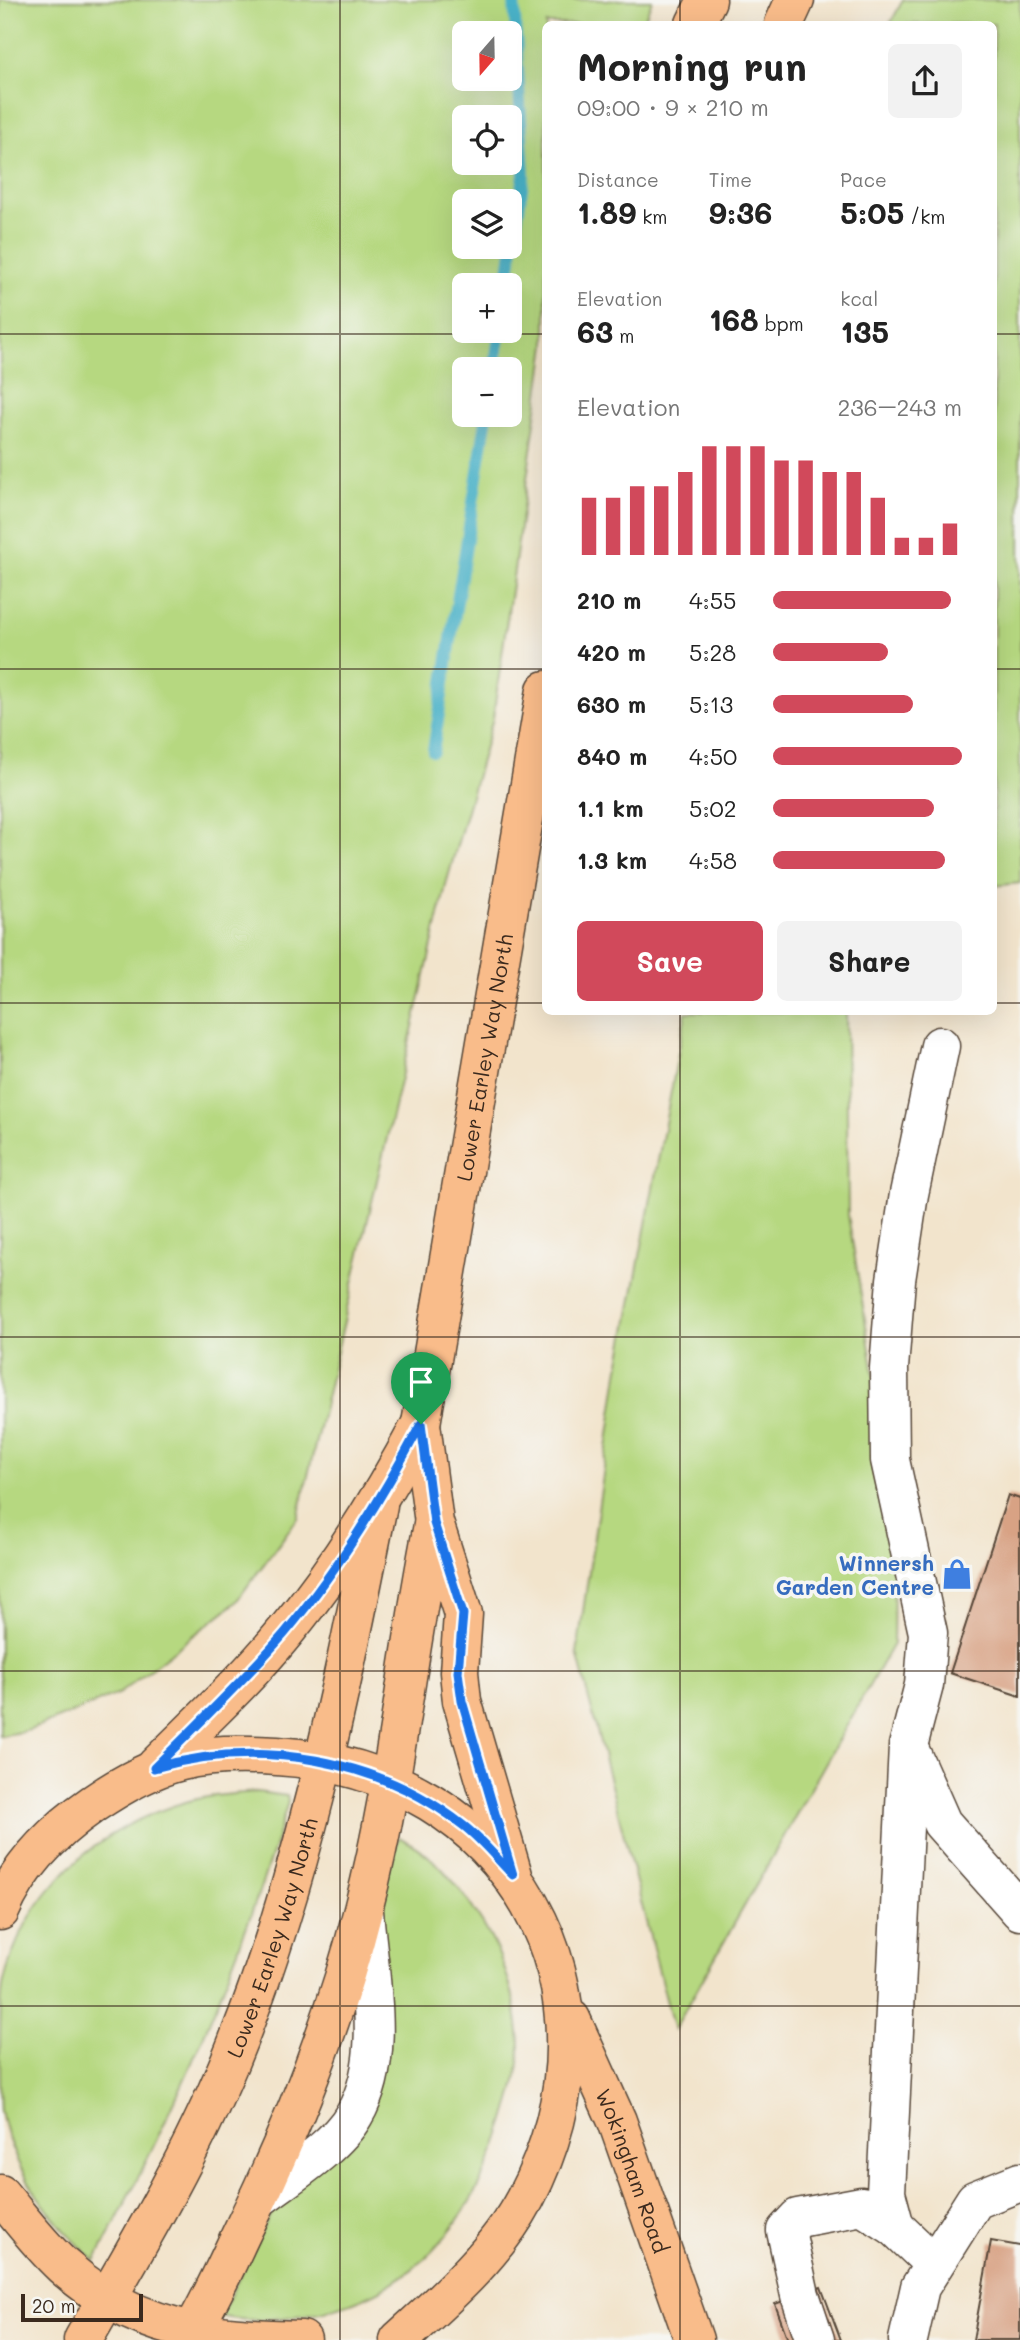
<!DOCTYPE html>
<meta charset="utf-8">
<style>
body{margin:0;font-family:Mali,sans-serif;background:#f2f2f2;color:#222;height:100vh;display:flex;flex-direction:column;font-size:26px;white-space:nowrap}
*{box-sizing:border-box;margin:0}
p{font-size:23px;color:#767676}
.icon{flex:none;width:38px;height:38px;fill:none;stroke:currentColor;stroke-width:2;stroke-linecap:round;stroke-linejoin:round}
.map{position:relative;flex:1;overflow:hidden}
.drawer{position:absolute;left:542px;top:21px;width:455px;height:994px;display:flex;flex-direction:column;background:#fff;border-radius:10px;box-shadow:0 7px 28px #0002}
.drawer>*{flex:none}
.needle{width:46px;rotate:200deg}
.buttons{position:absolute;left:452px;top:21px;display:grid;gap:14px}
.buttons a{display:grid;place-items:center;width:70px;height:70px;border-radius:10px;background:#fff;box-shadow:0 7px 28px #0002;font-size:35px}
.scale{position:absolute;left:21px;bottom:18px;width:122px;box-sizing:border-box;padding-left:7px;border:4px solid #3b2a1e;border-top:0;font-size:19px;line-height:24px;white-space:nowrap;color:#3b2a1e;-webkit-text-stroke:5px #f6f6f2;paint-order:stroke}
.pin{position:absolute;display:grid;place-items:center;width:60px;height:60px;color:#fff;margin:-72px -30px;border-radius:50% 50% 50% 0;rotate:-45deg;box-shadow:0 0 7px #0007}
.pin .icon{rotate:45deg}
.round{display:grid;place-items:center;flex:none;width:74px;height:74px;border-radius:10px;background:#f2f2f2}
.headline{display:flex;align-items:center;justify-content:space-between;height:119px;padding:0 35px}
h1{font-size:38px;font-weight:700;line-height:52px}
.stats{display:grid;grid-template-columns:repeat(3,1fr);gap:10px;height:119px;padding:7px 35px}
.stats div{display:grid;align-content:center}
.stats b{font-size:30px;font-weight:700}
.stats small{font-size:19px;font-weight:400}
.stats p{font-size:19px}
.chart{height:196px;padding:14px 35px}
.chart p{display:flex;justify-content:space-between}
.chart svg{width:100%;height:126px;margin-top:7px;stroke:#d1495b;stroke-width:6}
.primary-button{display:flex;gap:14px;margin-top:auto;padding:14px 35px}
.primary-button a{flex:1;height:80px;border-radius:10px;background:#d1495b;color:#fff;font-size:28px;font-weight:700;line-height:80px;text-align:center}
.primary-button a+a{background:#f2f2f2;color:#222}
ul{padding:0 35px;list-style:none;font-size:23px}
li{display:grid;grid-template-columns:112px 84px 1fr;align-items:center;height:52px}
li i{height:18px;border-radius:9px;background:#d1495b}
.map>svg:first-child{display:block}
.green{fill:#b6d880;stroke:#78814f;stroke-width:2;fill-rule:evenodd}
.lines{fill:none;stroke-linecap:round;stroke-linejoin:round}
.stream{stroke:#49b1c7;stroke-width:12}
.building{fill:#d8a284}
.minor-casing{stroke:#564638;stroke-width:41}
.major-casing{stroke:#564638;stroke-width:41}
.minor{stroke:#fff;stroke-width:38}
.major{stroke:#f9bc8a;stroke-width:38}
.route-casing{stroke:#fff;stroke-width:14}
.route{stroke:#1a73e8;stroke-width:9}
.grid{fill:none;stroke:#3b2a1e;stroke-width:2;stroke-opacity:0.55}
.labels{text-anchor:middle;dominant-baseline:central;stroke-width:7;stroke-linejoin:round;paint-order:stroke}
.street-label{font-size:21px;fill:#3b2a1e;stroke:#f6f6f2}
.shop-label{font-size:21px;font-weight:bold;fill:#366cbe;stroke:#f6f6f2;text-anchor:end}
</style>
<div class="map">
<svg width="1020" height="2340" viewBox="0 0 1020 2340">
<rect width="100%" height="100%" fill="#f6f6f2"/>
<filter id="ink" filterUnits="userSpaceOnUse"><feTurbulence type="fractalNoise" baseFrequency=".0143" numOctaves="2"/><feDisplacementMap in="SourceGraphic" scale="14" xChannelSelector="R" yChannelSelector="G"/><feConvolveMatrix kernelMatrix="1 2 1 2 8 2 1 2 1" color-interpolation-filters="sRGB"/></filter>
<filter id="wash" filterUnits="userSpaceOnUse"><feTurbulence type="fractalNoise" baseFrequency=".00686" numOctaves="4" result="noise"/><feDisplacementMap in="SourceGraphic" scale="28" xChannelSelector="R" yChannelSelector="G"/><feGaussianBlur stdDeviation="1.57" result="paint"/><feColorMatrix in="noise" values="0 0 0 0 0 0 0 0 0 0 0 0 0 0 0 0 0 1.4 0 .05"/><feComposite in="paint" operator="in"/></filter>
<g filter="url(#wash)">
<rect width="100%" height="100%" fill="#f2e4cc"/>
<g class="green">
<path d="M0,0h652l-9,24h-97v321l-53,373 -46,163 -149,637 -63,85 -115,90 -90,37 -30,6zM509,33v46h-45v-46zM509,117v46h-45v-46zM509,201v46h-45v-46zM509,285v46h-45v-46zM509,369v46h-45v-46z"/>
<path d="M903,0h117v883l-26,3v-862h-104z"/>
<path d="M686,1012h160l2,203 47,288 -2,141 -219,386 -97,-377 41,-280z"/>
<path d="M257,1792l30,4 1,6c-47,159 -114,312 -193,459 -44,-41 -82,-88 -94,-150 -1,-19 -1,-43 -1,-63 0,-21 0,-42 3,-63 21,-94 96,-159 186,-184 21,-6 46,-7 68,-9z"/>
<path d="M399,1837c33,16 56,43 75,73 26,38 41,77 45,123 4,30 -6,64 -16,93 -32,99 -91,172 -199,189 -28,4 -57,8 -84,1l51,-103 84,-83 25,-239z"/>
</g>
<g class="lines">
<g class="stream">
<path d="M507,285l17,-110 -10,-175"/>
<path d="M494,369l6,-38"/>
<path d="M433,751l54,-336"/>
</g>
</g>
<g id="blocks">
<g class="building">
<path d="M1008,1495l12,4v197l-70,-23z"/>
<path d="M991,2241l29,5v94h-47z"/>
<path d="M821,2287l20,53h-53l-13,-36z"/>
</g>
</g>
</g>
<g filter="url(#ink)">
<use href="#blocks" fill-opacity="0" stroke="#564638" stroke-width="2"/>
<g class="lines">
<defs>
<g id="minor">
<path d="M911,1753l31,70 78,88"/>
<path d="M258,2199c29,-22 78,-52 96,-84 34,-57 15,-140 10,-204"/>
<path d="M934,2264l-39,-37 -9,-34 22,-447 16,-61 4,-52 -38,-173 -1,-92 7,-88 13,-86 31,-148"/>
<path d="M815,2340l-15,-45 -14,-64 12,-13 64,-12 33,21"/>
<path d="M908,2340l12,-53 55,-87 45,-18"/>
</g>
<g id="major">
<path d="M695,24l12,-24"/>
<path d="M784,24l11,-24"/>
<path d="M156,1766c44,-44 91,-87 130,-135 53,-64 96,-134 135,-207"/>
<path id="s1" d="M513,1875l-51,-174 -3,-29 4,-58 -29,-91 -13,-99 125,-734"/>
<path d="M0,1911c19,-45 54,-80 93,-107 66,-45 105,-53 184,-48 234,14 357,235 248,443 -29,55 -81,100 -126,141"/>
<path id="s2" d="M571,2019l46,102 77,219"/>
<path d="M0,2194c20,24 40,51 63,72 73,65 146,72 239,74"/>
<path id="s3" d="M83,2340c52,-90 106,-180 146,-277 74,-179 111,-369 149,-558"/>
<path d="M187,2340c21,-34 38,-72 55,-108 50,-103 93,-211 121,-322 33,-126 44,-257 70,-385"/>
</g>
</defs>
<use href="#minor" class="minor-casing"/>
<use href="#major" class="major-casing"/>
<use href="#minor" class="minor"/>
<use href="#major" class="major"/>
</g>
</g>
<g class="lines" filter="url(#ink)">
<defs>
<path id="route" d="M421,1424l13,99 29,91 -5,58 4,29 51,174c-16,-16 -31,-35 -49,-49 -86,-68 -206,-88 -310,-58 44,-44 89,-87 130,-134 54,-64 98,-136 137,-210z"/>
</defs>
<use href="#route" class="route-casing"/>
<use href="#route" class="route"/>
</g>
<path class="grid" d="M340,0v2340M680,0v24M0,334h546M994,334h26M0,669h546M994,669h26M0,1003h546M994,1003h26M680,1012v1328M0,1337h1020M0,1671h1020M0,2006h1020"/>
<defs>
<symbol id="shop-bare" viewBox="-9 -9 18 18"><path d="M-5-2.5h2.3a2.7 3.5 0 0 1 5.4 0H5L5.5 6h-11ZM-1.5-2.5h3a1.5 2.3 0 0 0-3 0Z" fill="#3f7fe0" stroke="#f6f6f2" stroke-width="2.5" paint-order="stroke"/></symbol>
</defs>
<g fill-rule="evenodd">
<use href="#shop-bare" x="935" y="1552" width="44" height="44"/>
</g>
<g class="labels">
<g class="street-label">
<text stroke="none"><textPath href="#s1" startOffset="836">Lower Earley Way North</textPath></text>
<text stroke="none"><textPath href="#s3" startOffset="446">Lower Earley Way North</textPath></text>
<text stroke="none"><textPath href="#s2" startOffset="164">Wokingham Road</textPath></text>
</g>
<g class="shop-label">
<text x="934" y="1562">Winnersh<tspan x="934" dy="24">Garden Centre</tspan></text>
</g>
</g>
</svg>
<div class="buttons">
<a><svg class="needle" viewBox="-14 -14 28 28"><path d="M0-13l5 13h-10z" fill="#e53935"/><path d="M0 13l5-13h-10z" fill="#767676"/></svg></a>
<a><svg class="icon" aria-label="locate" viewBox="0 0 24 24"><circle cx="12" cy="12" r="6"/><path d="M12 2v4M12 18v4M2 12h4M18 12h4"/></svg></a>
<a><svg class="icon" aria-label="layers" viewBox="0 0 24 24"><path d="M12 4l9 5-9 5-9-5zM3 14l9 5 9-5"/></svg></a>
<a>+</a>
<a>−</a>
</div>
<div class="scale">20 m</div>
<div class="pin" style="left:421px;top:1424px;background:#1e9e55"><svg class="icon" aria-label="arrive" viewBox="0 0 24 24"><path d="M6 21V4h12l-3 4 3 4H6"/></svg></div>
<section class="drawer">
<div class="headline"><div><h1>Morning run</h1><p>09:00 · 9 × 210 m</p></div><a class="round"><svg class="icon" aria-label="share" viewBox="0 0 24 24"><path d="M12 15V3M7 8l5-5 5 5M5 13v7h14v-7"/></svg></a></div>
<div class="stats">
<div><p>Distance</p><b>1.89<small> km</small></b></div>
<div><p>Time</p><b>9:36</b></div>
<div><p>Pace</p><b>5:05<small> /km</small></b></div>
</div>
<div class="stats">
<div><p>Elevation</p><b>63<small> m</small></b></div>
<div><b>168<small> bpm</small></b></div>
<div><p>kcal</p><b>135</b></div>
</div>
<div class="chart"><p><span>Elevation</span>236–243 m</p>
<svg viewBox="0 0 160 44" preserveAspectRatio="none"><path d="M5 44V24M15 44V24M25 44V20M35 44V20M45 44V15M55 44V6M65 44V6M75 44V6M85 44V11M95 44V11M105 44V15M115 44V15M125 44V24M135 44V38M145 44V38M155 44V33"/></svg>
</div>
<ul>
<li><b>210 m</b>4:55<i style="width:94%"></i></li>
<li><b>420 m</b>5:28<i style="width:61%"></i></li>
<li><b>630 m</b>5:13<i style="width:74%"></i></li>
<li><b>840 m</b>4:50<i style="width:100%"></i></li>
<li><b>1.1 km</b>5:02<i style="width:85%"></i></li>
<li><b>1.3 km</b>4:58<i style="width:91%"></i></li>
</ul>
<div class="primary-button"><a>Save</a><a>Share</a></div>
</section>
</div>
